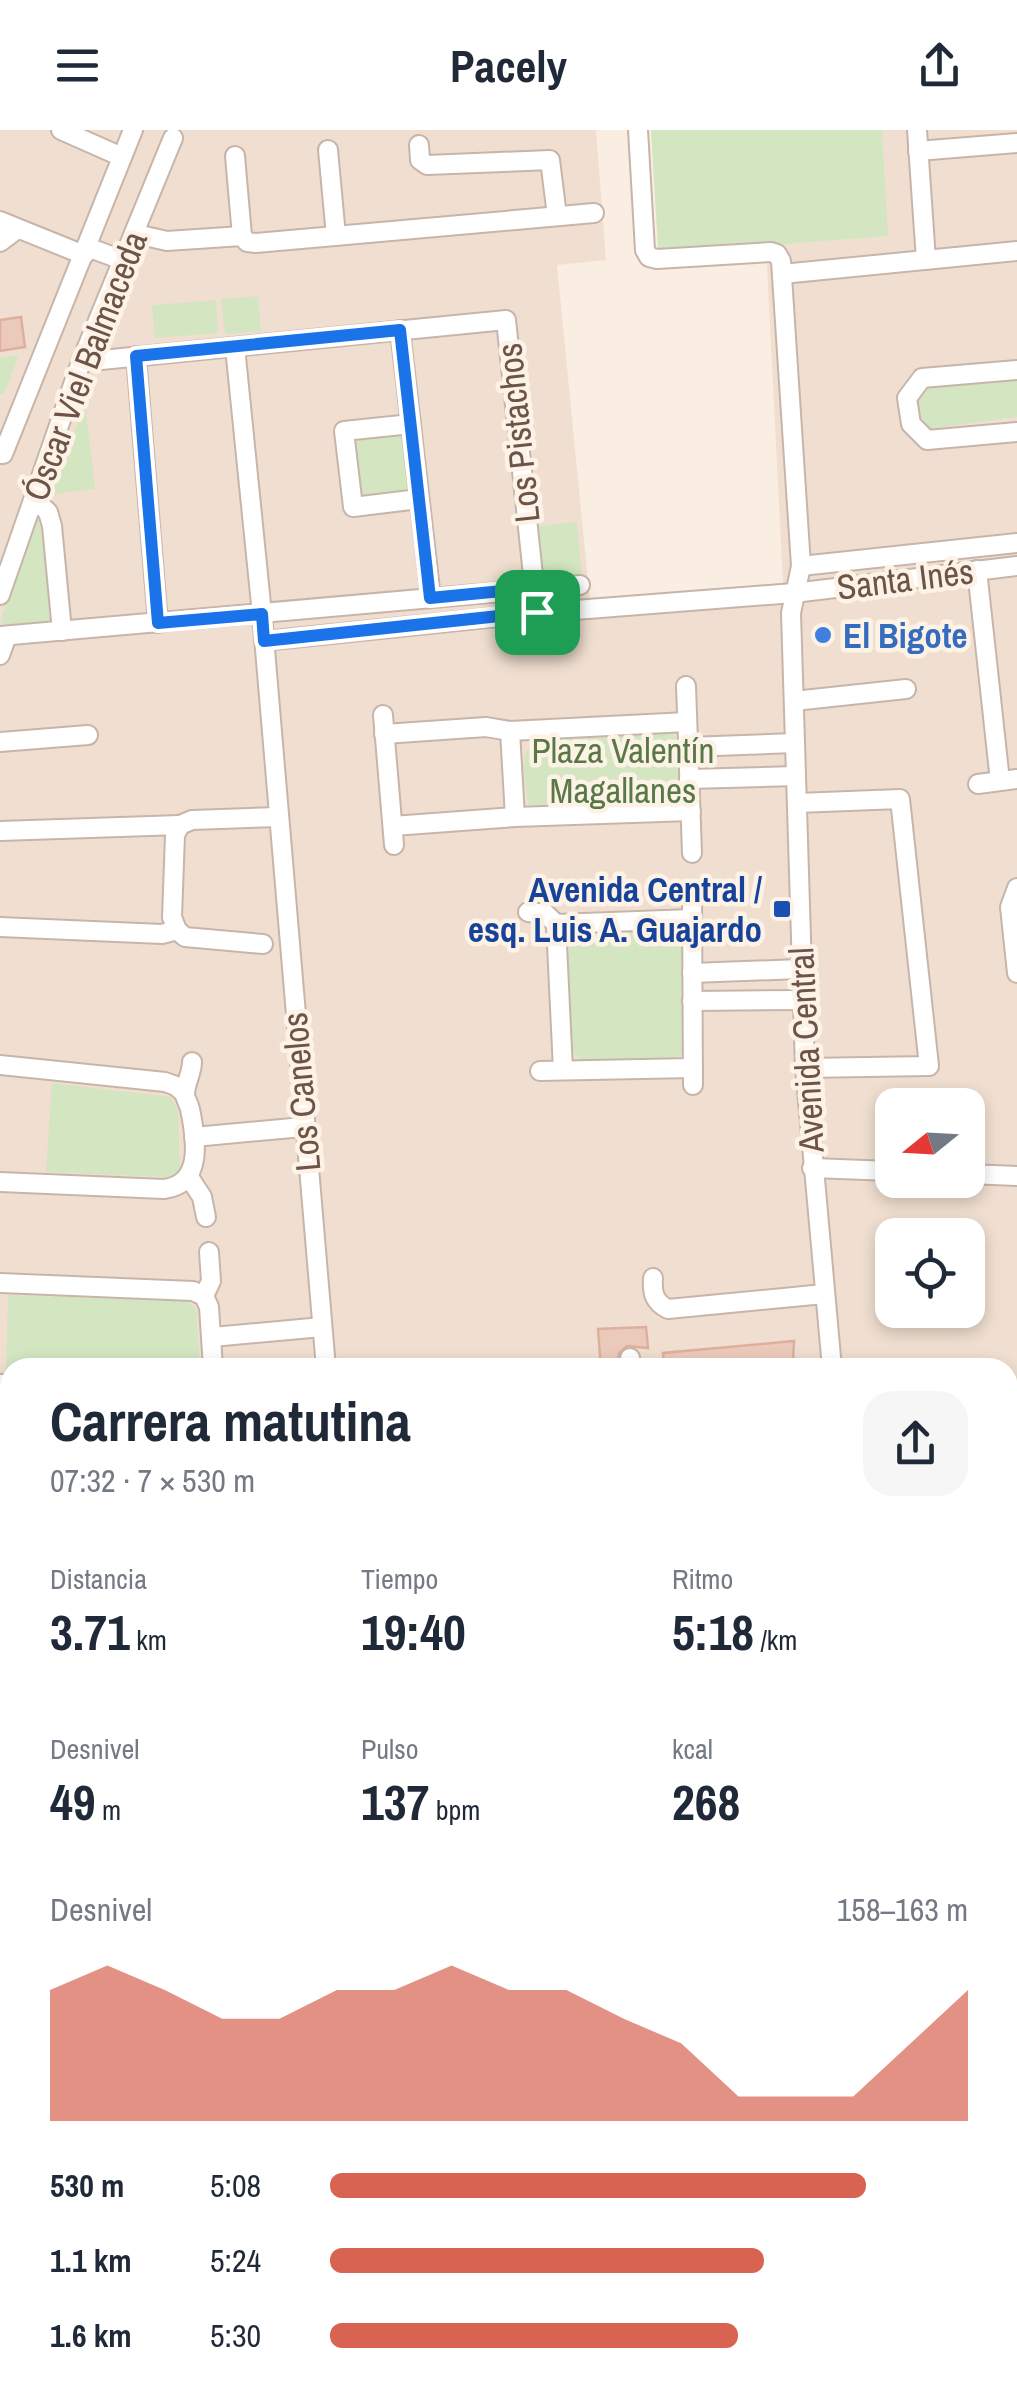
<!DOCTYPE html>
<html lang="es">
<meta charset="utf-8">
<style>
body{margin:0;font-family:"Archivo Narrow",sans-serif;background:#f6f6f7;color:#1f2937;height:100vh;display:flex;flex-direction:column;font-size:38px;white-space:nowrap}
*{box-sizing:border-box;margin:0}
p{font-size:32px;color:#747a83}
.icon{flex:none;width:55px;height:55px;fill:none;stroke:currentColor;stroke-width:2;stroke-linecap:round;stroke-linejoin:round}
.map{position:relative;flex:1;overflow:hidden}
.drawer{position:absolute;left:0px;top:1228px;width:1018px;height:1038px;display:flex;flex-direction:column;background:#fff;border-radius:30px 30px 0 0;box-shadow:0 5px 15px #0003}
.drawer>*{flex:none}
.needle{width:65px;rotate:252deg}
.controls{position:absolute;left:875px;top:958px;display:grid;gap:20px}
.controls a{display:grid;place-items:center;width:110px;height:110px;border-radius:20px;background:#fff;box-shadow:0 5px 15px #0003;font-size:50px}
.pin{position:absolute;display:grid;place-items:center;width:85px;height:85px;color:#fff;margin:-42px;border-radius:20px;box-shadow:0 5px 15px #0006}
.round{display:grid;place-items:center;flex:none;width:105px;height:105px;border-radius:30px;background:#f6f6f7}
.overview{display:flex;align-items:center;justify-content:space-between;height:170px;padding:0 50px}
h1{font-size:55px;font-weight:800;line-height:75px}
.metrics{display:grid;grid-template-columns:repeat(3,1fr);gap:15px;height:170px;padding:10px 50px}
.metrics div{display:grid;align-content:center}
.metrics b{font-size:50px;font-weight:800}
.metrics small{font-size:28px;font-weight:400}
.metrics p{font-size:28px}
.chart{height:280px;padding:20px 50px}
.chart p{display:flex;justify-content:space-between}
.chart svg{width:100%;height:180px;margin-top:10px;fill:#d86351;opacity:.7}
ul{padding:0 50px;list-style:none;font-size:32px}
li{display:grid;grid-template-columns:160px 120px 1fr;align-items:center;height:75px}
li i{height:25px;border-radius:12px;background:#d86351}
header{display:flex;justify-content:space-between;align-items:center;height:130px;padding:0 50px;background:#fff;font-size:45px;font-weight:800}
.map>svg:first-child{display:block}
.residential{fill:#f0dfd0;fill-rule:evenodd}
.education{fill:#ebdef5}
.green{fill:#d3e5c1}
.building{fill:#eccabb;stroke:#ddb09d;stroke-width:2.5}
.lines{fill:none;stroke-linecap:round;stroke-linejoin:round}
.minor-casing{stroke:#c8b5a9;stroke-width:22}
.minor{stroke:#fff;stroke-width:18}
.route-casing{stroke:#fff;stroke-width:20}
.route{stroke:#1a73e8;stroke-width:12}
.shop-dot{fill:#3f7fe0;stroke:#fdf2e6;stroke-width:4}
.transit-dot{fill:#1a4fb4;stroke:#fdf2e6;stroke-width:4}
.labels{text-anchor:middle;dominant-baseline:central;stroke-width:9;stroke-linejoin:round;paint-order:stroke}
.street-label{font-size:35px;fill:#6d544a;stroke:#fdf2e6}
.shop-label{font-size:35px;font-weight:bold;fill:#366cbe;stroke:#fdf2e6;text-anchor:start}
.park-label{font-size:35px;fill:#597847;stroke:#fdf2e6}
.transit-label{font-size:35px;font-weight:bold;fill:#164399;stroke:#fdf2e6;text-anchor:end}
</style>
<header><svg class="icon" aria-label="menu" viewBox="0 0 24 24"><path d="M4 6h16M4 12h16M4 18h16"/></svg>Pacely<svg class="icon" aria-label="share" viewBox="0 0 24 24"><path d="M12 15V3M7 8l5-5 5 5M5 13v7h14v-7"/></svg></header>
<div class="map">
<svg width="1017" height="2264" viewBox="0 0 1017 2264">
<rect width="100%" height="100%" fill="#f9eee1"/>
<path class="residential" d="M0,0h596l10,130 -49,5 33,337 193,-19 -17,-337 121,-10 -5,-106h135v2264h-1017zM892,975h76v75h-76zM892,1105h76v75h-76zM10,1238h998v1017h-998z"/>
<g class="education">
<path d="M1017,1892v147l-9,1v-147z"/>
<path d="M1017,2125v139h-72l-1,-9h64v-129z"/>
</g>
<g class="green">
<path d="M651,0h231l6,106 -122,10 -108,3z"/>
<path d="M258,166l3,35 -36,3 -4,-35z"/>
<path d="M216,170l2,33 -63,5 -3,-33z"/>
<path d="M19,225l-15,39h-4v-36z"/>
<path d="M1017,242v45l-89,12 -15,-29 9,-14z"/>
<path d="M85,274l10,85 -43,5z"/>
<path d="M402,303l6,60 -51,5 -7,-59z"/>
<path d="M39,387l15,109 -48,5 -5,-13z"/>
<path d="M577,392l5,54 -38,3 -5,-53z"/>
<path d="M660,599l11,2 6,8 3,59 -8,8 -136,4 -8,-7c-2,-22 -12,-54 11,-64z"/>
<path d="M671,798l9,4 3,11 1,109 -11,8 -90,1 -10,-8 -7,-113 4,-7 9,-3z"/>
<path d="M52,953l118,14 8,12 2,61 -12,7 -122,-5z"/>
<path d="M8,1165l180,6 8,8 4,58 -190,1v4h-4z"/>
</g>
<g class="building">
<path d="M21,187l4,30 -25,4v-31z"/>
<path d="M646,1197l2,21 -21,-2 -8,7 -1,15h-17l-3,-39z"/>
<path d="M794,1211l-1,22 -129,5 -1,-15z"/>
</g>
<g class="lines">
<defs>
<g id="minor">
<path d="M61,0l61,27"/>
<path d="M638,0l7,120 4,7 8,2 114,-7 6,2 4,7 20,305 -10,47 14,455 27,300"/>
<path d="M917,0l9,130"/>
<path d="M419,15l1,15 7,5 123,-5 7,56"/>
<path d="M328,20l8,86"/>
<path d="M918,21l99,-8"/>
<path d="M235,26l7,80"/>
<path d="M0,91l84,34"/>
<path d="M136,104l31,7 75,-5 5,6 9,1 338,-30"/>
<path d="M0,112l16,-12"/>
<path d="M87,117l38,14"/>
<path d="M782,144l235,-23"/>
<path d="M400,200l31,268"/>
<path d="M235,217l27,267 64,754"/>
<path d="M136,226l22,267"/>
<path d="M81,232l425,-42 31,293"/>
<path d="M1017,240l-95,8 -15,20 4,26 16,16 90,-8"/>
<path d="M411,294l-67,7 9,76 66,-8"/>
<path d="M0,324h3l130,-324"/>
<path d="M34,369l14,13 4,14 10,105"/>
<path d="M801,436l216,-23"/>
<path d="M977,440l23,211"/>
<path d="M0,465l81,-233 92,-224"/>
<path d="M0,506l580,-51"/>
<path d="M264,511l273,-28 257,-20 223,-27"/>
<path d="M0,525l7,-19"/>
<path d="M686,556l6,167"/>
<path d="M794,571l112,-12"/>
<path d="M383,585l11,130"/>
<path d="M510,601l5,86"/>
<path d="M384,604l102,-7 24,4 177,-9"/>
<path d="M0,612l88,-7"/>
<path d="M688,617l107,-4"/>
<path d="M689,649l107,-3"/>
<path d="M978,654l39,-5"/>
<path d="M797,673l103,-4 29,267 -124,2"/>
<path d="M393,696l122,-9 176,-6"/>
<path d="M0,701l180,-6"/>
<path d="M1017,758l-7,19 7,66"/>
<path d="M692,767l1,188"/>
<path d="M528,782l18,2 10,10 136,-5"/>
<path d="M556,794l7,146"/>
<path d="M0,797l162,7 15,-4"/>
<path d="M263,814l-78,-7 -8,-7 -5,-13 3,-82 5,-10 12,-5 86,-3"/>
<path d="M692,843l109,-4"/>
<path d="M692,871l110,-1"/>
<path d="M0,935l165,17 11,4 9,8"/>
<path d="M540,941l153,-3"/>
<path d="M194,1007l109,-10"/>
<path d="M812,1038l80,3"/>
<path d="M968,1044l49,2"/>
<path d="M189,1047l13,20 4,20"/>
<path d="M0,1052l164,7c40,-5 32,-51 26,-80 -1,-5 -5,-10 -5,-15 0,-10 7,-21 7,-32"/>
<path d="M209,1122l2,29 -7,15 5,11 4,61"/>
<path d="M653,1148c-1,15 1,24 15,31l156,-15"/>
<path d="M0,1153l193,8 11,5"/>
<path d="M212,1207l110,-10"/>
<path d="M630,1228l2,10"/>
<path d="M0,1254l10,1"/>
<path d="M1008,1307l9,-1"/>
<path d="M0,1358l10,1"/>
<path d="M0,1458h10"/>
<path d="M0,1512h10"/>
<path d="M1008,1557l9,-1"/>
<path d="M0,1607h10"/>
<path d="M0,1634h10"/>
<path d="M0,1711l4,25 -2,123"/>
<path d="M0,1943h10"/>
<path d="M0,2025h10"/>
<path d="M0,2192h10"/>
<path d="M416,2255l1,9"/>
<path d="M922,2255l1,9"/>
</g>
</defs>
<use href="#minor" class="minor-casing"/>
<use href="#minor" class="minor"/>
</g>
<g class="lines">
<defs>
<path id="route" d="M400,200l30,268 104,-10 3,24 -273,29 -2,-27 -104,9 -22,-267z"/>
</defs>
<use href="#route" class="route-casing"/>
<use href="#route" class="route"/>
</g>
<circle class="shop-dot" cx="823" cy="505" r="10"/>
<rect class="transit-dot" x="772" y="769" width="20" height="20" rx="5"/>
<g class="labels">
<g class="street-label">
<text transform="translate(85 236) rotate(-69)">Óscar Viel Balmaceda</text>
<text transform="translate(518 303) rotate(-96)">Los Pistachos</text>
<text transform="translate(905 449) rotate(-7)">Santa Inés</text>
<text transform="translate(806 920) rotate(-93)">Avenida Central</text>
<text transform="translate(301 962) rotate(-95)">Los Canelos</text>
</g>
<g class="shop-label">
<text x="843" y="505">El Bigote</text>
</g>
<g class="park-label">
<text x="623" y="620">Plaza Valentín<tspan x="623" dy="40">Magallanes</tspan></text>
</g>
<g class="transit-label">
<text x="762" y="759">Avenida Central /<tspan x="762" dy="40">esq. Luis A. Guajardo</tspan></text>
</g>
</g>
</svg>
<div class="controls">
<a><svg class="needle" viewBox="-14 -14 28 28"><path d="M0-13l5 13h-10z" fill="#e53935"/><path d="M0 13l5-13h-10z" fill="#747a83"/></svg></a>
<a><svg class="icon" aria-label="locate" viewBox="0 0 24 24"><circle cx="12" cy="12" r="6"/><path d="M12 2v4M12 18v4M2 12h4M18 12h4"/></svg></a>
</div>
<div class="pin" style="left:537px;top:482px;background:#1e9e55"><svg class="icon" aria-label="arrive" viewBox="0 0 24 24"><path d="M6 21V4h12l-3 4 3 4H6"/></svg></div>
<section class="drawer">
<div class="overview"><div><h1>Carrera matutina</h1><p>07:32 · 7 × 530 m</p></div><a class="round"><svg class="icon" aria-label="share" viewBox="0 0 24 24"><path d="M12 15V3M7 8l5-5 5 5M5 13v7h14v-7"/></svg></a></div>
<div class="metrics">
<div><p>Distancia</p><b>3.71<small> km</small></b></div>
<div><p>Tiempo</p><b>19:40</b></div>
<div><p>Ritmo</p><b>5:18<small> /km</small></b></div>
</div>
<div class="metrics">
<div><p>Desnivel</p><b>49<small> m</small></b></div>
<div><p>Pulso</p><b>137<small> bpm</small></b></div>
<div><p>kcal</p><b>268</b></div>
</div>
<div class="chart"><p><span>Desnivel</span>158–163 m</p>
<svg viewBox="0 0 160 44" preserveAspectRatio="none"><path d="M0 44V12L10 6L20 12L30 19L40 19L50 12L60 12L70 6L80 12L90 12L100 19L110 25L120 38L130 38L140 38L150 25L160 12V44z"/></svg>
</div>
<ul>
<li><b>530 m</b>5:08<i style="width:84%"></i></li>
<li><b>1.1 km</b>5:24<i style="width:68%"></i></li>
<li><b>1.6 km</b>5:30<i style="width:64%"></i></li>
</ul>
</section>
</div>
